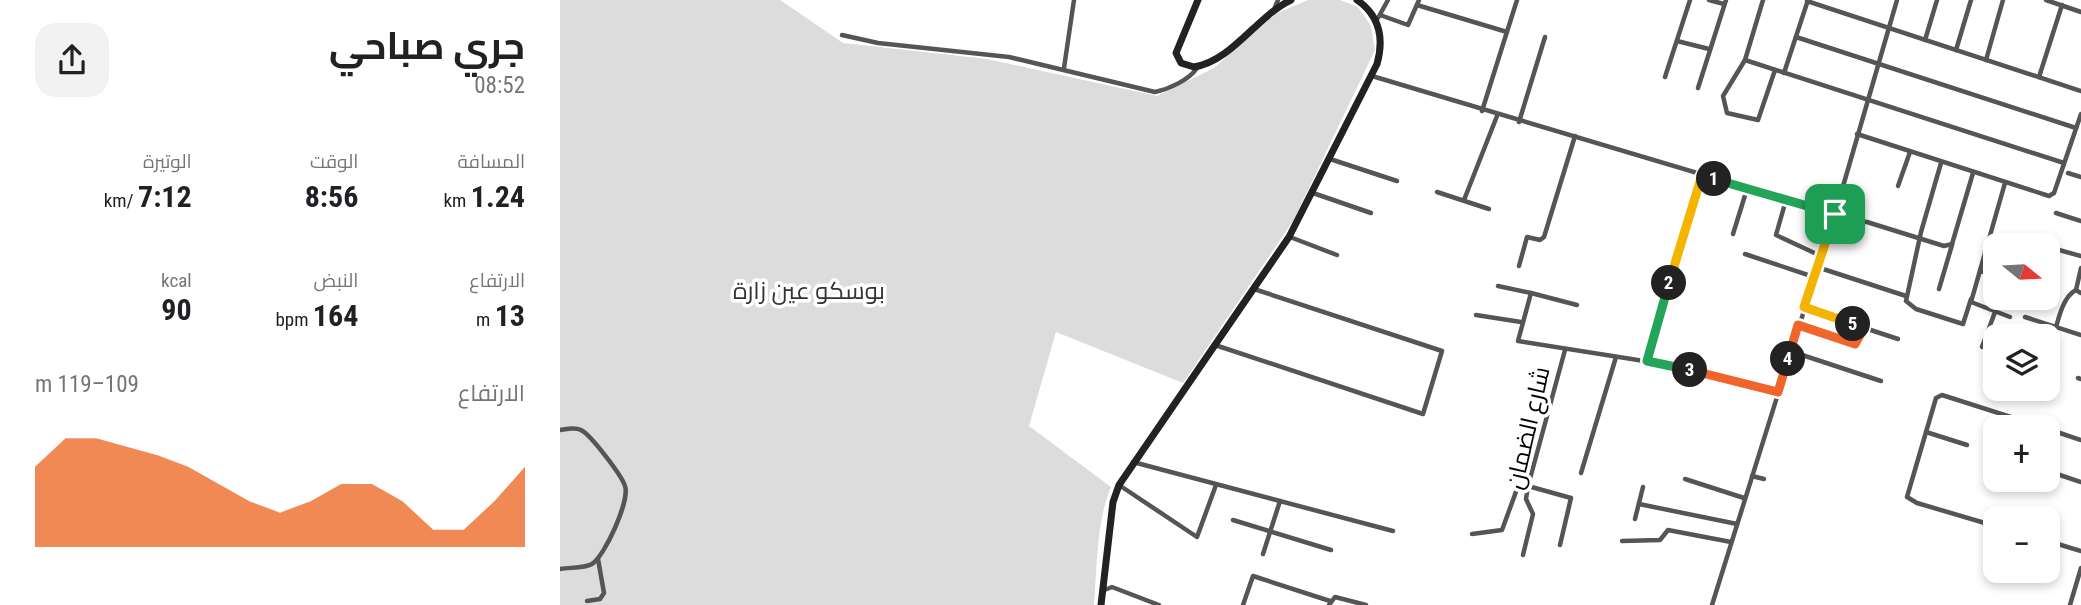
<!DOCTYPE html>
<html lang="ar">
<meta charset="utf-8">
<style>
body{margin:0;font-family:"Roboto Condensed",Cairo,sans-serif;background:#f2f2f2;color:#202124;direction:rtl;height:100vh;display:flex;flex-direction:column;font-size:26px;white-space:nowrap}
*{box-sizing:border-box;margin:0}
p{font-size:23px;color:#757577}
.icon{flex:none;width:38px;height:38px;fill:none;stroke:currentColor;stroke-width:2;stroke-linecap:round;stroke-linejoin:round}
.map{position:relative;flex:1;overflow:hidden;direction:ltr}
.sheet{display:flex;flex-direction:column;background:#fff;width:560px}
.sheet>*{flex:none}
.needle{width:46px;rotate:108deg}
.tools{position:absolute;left:1423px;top:233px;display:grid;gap:14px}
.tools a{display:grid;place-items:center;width:77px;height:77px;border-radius:14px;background:#fff;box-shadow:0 4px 10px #0003;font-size:35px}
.pin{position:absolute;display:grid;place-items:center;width:60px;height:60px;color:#fff;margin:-30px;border-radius:14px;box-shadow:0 4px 10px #0006}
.km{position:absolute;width:35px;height:35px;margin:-18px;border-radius:50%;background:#222;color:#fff;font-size:19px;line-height:35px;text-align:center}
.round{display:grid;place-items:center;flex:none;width:74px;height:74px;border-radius:21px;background:#f2f2f2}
.headline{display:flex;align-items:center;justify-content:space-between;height:119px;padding:0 35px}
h1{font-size:38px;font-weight:700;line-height:52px}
.metrics{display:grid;grid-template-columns:repeat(3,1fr);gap:10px;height:119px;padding:7px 35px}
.metrics div{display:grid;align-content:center}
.metrics b{font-size:30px;font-weight:700}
.metrics small{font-size:19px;font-weight:400}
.metrics p{font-size:19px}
.chart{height:196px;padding:14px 35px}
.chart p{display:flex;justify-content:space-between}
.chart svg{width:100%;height:126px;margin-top:7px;fill:#ea580c;opacity:.7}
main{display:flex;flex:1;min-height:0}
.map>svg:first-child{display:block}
.green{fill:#dcdcdc}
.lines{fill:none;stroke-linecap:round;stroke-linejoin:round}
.street{stroke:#555;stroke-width:4.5}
.secondary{stroke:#222;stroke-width:7}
.split-1-casing{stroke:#fff;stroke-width:14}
.split-2-casing{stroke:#fff;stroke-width:14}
.split-3-casing{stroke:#fff;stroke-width:14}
.split-4-casing{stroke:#fff;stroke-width:14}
.split-5-casing{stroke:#fff;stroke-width:14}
.split-6-casing{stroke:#fff;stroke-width:14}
.split-1{stroke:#22a559;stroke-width:9}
.split-2{stroke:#f5b400;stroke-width:9}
.split-3{stroke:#22a559;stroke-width:9}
.split-4{stroke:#f0652b;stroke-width:9}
.split-5{stroke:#f0652b;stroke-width:9}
.split-6{stroke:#f5b400;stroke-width:9}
.labels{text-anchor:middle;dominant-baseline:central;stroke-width:7;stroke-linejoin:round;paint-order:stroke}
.park-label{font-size:24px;fill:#333;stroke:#fff}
.street-label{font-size:24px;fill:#000;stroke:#fff}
</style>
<main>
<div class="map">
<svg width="1521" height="605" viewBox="0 0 1521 605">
<rect width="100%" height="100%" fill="#fff"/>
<path class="green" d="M0,0h220l63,43 144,16 170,37 57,-28 61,-54 33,-14h32l18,7 13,19 4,24 -82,171 -110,162 -127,-51 -27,94 82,61c-15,36 -14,80 -17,118h-534z"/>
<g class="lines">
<g class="street">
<path d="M1149,0l15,4"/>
<path d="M1203,0l-18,60 319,103"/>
<path d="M1486,0l35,12"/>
<path d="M1247,1l274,90"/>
<path d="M857,5l90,27"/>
<path d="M715,7l3,-7"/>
<path d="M820,15l28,10 11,-25"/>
<path d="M818,18l10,-18"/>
<path d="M282,35l36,8 131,14 146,35c14,-3 34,-12 42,-24"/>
<path d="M1236,37l280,91"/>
<path d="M1365,40l12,-40"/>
<path d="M1117,41l32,8"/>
<path d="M1396,50l15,-50"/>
<path d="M1185,60l-22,36 4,17 31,7 17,-50"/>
<path d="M1426,60l17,-60"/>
<path d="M504,68l10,-68"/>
<path d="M1224,73l24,-73"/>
<path d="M812,76l463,138 -2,4 34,4 77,24 8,-2 21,-71"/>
<path d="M1105,77l25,-77"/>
<path d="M1479,77l23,-72"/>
<path d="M1138,88l28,-88"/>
<path d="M922,111l35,-111"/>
<path d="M959,122l26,-85"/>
<path d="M1297,134l192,62 5,-3 27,-79"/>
<path d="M770,159l67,22"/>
<path d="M1381,163l-20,69 -15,69 10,8 47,15 8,-25"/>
<path d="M1508,173l13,4"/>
<path d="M1445,183l-34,119 39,15"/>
<path d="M1338,186l12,-34"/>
<path d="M877,192l52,17"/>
<path d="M753,193l58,20"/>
<path d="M904,200l33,-84"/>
<path d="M1226,200l-10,35 45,21"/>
<path d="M1496,213l25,8"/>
<path d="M1275,214l62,-214"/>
<path d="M1173,234l14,-45"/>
<path d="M730,237l47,18"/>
<path d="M1488,247l33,9"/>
<path d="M1425,251l10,3"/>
<path d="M1185,254l69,23"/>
<path d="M959,266l8,-29 13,3 4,-3 31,-101"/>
<path d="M1257,267l89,29"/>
<path d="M1521,268l-5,22 5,3"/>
<path d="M1420,271l15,4"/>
<path d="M938,286l33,7 -13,48 164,26 96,25"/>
<path d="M1379,289l13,-44"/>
<path d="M971,293l46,12"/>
<path d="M1244,308l94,31"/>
<path d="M916,315l45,7"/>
<path d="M1465,317l56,18"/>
<path d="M1238,325l57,19 9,-16"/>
<path d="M655,345l208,69 19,-63 -188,-62"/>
<path d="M1422,347l13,-35"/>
<path d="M1230,351l91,30"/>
<path d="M1488,354c8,-17 10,-55 28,-64"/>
<path d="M1087,361l55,-186"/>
<path d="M1518,378l3,1"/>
<path d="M1488,429l33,11"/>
<path d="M0,430c7,-1 15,-3 21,0 10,5 41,46 44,56 5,14 -20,70 -33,78 -9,5 -22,3 -32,5"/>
<path d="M1366,432l41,13"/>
<path d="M573,462l260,69"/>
<path d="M1488,471l33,11"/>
<path d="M1021,473l35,-116"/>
<path d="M1192,476l12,3"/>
<path d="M1125,479l59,19"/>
<path d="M559,485l78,52 19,-52"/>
<path d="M1079,504l98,20"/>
<path d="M1075,519l8,-32"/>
<path d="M673,520l98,30"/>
<path d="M1435,526l-78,-23 -10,-6 29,-99 6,-3 100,32"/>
<path d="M912,534l30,-4 15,-41 11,-3 43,12 -11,47"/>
<path d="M1062,541l38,-1 8,-10 63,12"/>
<path d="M1488,541l33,10"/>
<path d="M703,554l17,-53"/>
<path d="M963,555l10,-41 -7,-15 2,-13 37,-136"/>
<path d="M542,591l10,-4 47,18"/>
<path d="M27,601l13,-2 4,-6 -6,-34"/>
<path d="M683,605l10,-29 77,25"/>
<path d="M769,605l6,-8 31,8"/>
<path d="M1152,605l121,-387"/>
<path d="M1510,605l11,-37"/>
</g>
<g class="secondary">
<path d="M638,0l-22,53 5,10 13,4c38,-6 63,-51 97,-67"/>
<path d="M541,605l12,-103 6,-17 170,-248 88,-173c7,-25 3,-48 -20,-64"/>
</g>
</g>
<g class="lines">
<defs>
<path id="split-1" d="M1154,179l121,35"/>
<path id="split-2" d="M1109,283l33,-108 12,4"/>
<path id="split-3" d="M1109,283l-22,78 43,9"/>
<path id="split-4" d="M1130,370l88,22 10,-33"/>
<path id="split-5" d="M1228,359l10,-34 57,19 9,-16 -11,-4"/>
<path id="split-6" d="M1275,214l-31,93 49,17"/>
</defs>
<use href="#split-1" class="split-1-casing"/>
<use href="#split-2" class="split-2-casing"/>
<use href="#split-3" class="split-3-casing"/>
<use href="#split-4" class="split-4-casing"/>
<use href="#split-5" class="split-5-casing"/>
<use href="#split-6" class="split-6-casing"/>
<use href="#split-1" class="split-1"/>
<use href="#split-2" class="split-2"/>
<use href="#split-3" class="split-3"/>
<use href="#split-4" class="split-4"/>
<use href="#split-5" class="split-5"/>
<use href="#split-6" class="split-6"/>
</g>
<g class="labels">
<g class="park-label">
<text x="249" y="291">بوسكو عين زارة</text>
</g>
<g class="street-label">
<text transform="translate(968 428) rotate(-77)">شارع الضمان</text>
</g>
</g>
</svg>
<div class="tools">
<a><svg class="needle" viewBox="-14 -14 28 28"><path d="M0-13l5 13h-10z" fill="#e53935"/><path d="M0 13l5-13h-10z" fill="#757577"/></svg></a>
<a><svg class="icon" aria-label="layers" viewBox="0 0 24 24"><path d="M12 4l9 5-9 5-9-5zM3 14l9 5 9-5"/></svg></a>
<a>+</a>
<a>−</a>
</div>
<div class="pin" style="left:1275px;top:214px;background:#1e9e55"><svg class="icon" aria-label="arrive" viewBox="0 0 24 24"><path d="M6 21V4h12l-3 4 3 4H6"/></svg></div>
<b class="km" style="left:1154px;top:179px">1</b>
<b class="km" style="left:1109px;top:283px">2</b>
<b class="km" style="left:1130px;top:370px">3</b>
<b class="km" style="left:1228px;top:359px">4</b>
<b class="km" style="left:1293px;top:324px">5</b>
</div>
<section class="sheet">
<div class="headline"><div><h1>جري صباحي</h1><p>08:52</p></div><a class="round"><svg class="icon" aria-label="share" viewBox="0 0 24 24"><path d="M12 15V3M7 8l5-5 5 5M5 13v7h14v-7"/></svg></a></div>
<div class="metrics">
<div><p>المسافة</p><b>1.24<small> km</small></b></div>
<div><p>الوقت</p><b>8:56</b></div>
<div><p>الوتيرة</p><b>7:12<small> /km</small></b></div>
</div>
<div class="metrics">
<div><p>الارتفاع</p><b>13<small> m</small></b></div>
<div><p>النبض</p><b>164<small> bpm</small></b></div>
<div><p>kcal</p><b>90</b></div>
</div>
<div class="chart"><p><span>الارتفاع</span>109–119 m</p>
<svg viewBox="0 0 160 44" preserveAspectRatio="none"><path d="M0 44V16L10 6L20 6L30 9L40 12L50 16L60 22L70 28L80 32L90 28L100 22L110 22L120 28L130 38L140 38L150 28L160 16V44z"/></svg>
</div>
</section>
</main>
